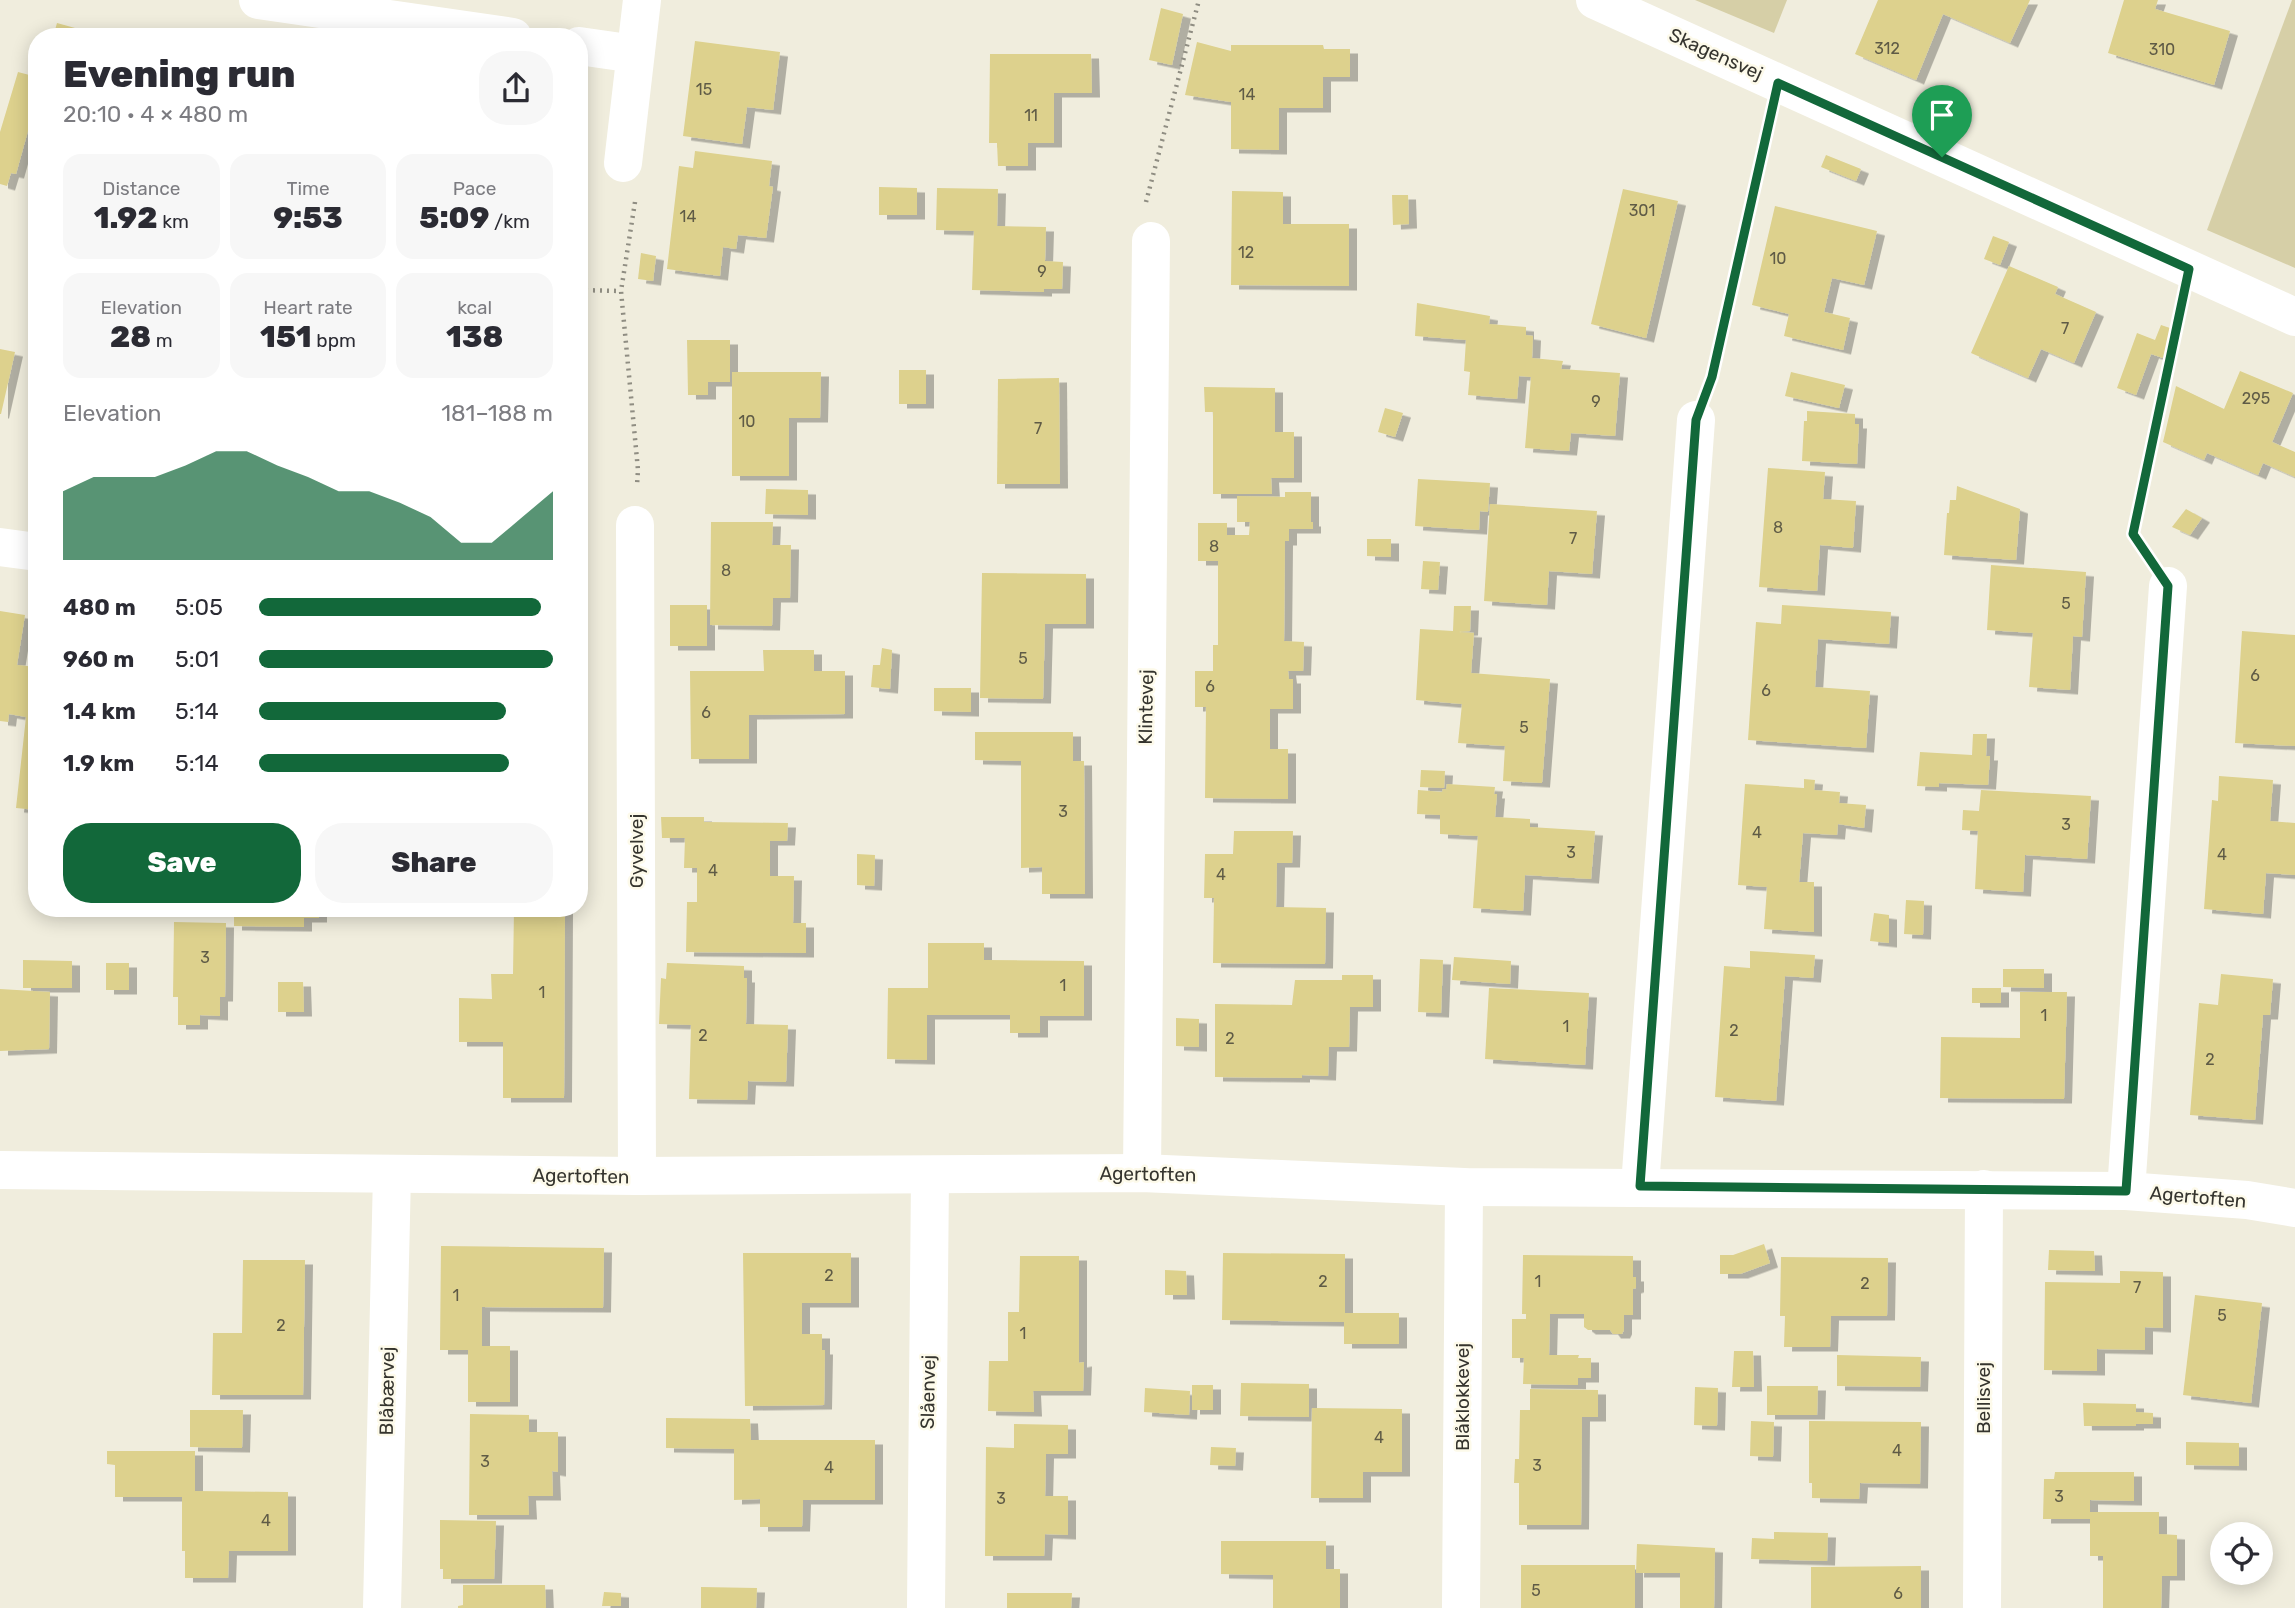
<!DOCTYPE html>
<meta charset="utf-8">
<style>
body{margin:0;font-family:Rubik,sans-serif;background:#f7f7f7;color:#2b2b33;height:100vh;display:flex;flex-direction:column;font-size:26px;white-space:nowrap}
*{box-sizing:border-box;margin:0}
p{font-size:23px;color:#7c7c81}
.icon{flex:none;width:38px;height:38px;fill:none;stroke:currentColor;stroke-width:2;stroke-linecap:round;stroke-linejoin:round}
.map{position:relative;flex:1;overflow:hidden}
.panel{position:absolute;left:28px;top:28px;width:560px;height:889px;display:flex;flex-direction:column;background:#fff;border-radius:28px;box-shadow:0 4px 18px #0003}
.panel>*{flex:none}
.buttons{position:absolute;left:2210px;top:1522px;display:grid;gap:14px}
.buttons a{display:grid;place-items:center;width:63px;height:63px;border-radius:50%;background:#fff;box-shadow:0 4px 18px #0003;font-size:35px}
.pin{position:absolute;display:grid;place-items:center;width:60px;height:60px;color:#fff;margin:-72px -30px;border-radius:50% 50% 50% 0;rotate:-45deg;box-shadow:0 0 7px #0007}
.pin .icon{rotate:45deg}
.round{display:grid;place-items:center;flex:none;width:74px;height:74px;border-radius:28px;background:#f7f7f7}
.overview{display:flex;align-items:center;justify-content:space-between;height:119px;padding:0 35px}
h1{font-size:38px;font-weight:800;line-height:52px}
.metrics{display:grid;grid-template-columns:repeat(3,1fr);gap:10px;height:119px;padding:7px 35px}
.metrics div{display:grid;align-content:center;border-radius:18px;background:#f7f7f7;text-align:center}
.metrics b{font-size:30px;font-weight:800}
.metrics small{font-size:19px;font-weight:400}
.metrics p{font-size:19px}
.chart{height:196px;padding:14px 35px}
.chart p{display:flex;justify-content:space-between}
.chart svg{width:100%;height:126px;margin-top:7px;fill:#12683a;opacity:.7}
.button{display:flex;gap:14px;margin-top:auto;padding:14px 35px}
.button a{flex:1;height:80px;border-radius:28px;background:#12683a;color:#fff;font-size:28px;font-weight:800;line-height:80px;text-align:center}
.button a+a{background:#f7f7f7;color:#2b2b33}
ul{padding:0 35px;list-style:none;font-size:23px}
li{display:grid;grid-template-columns:112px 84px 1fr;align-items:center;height:52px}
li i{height:18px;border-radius:9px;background:#12683a}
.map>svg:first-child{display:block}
.green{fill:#d6cfa7}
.building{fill:#ddd18d;filter:url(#shadow)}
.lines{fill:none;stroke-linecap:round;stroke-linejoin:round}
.path{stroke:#8f8d82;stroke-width:4.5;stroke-dasharray:2 5;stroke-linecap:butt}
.minor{stroke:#fff;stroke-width:38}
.route-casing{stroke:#fff;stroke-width:14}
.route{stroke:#12683a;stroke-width:9}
.labels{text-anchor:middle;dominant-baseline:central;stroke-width:5;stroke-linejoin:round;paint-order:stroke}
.number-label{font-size:16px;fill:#5f5b46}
.street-label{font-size:19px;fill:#35342e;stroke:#fdfaea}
</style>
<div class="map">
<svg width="2295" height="1608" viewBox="0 0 2295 1608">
<defs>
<filter id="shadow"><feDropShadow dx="8" dy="4.5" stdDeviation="0" flood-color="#0004"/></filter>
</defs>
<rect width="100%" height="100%" fill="#f0eddd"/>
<g class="green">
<path d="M1695,0h92l-13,33z"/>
<path d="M2292,0h3v268l-88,-38z"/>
</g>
<g class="building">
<path d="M1878,0h152l-20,43 -67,-29 -27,66 -61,-26z"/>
<path d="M2124,0h34l-3,9 75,22 -16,54 -106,-32z"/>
<path d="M1161,8l22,6 -11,51 -23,-5z"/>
<path d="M57,23l47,13v1h-51z"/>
<path d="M695,41l85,11 -7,58 -26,-3 -5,37 -59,-8z"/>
<path d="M1197,42l34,9v-6h92l1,4h26v28h-27v31h-44v42l-48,-1v-47l-46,-7z"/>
<path d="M990,54h101l1,39h-38v50h-26v23h-30l-1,-23h-8z"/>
<path d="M18,72l19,5v37l-4,-1 -17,61 -5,-1 -4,13 -7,-2v-52z"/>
<path d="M695,151l77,10 -3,25 4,1 -7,51 -28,-3 -2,14 -13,-2 -3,29 -53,-7 12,-103 14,2z"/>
<path d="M1826,155l35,14 -5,12 -35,-14z"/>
<path d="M879,187l38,1v27h-38z"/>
<path d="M937,188l61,1 -1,37 49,1 -1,34 18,1 -1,27h-18v3l-72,-2 2,-59 -38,-1z"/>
<path d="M1623,189l55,12 -32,137 -55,-14z"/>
<path d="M1232,191l51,1v32h66v62l-118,-1z"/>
<path d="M1392,195h16l1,29 -16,1z"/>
<path d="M1775,206l102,25 -13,54 -32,-7 -8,34 26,6 -7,32 -59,-14 5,-22 -37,-9z"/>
<path d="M1993,236l16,6 -9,23 -16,-6z"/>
<path d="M641,253l15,3 -3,25 -15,-2z"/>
<path d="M2009,266l49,21 -3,7 41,18 -22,51 -33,-14 -13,29 -57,-25z"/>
<path d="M1417,303l73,13 -1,8 37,3v8l7,1 -1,22 31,3 -2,8 59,4 -5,63 -44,-3 -2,18 -44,-3 6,-71 -12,-1 -2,23 -49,-4 2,-23 -6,-1 2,-31 -51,-4z"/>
<path d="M2161,325l9,3 -7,30 -12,-4 -15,41 -19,-7 20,-55 18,7z"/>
<path d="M687,340h43v42h-22v13h-20z"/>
<path d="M0,349l15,3 -14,62h-1z"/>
<rect x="899" y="370" width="27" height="34"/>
<path d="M2240,371l53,22 -21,49 23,10v25l-32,-14 -5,12 -51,-22 -3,7 -41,-18 13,-56 48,23z"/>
<path d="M732,372h89l-1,46h-31v58h-57z"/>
<path d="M1791,372l54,13 -6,23 -54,-12z"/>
<path d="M1059,378l1,106h-63l1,-105z"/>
<path d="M1204,387l71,1v44h19v46h-23l1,16h-59v-82h-8z"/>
<path d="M1385,408l18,5 -8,24 -17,-5z"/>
<path d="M1807,411l48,3v10h4l-2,40 -55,-3 2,-40h3z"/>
<path d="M1768,468l57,4 -2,27 33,2 -3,47 -33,-3 -3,46 -58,-4z"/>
<path d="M1418,479l72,4 -2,29 -8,-1 -1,19 -64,-4z"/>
<path d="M1957,486l63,23 -4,51 -72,-5 3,-42h2l1,-13h6z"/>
<path d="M766,489l42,1v25l-43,-1z"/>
<path d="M1285,492h26v30h2v7h-24v12h-4l-1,100 20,1 -1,29h-15l1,8h4v30h-23v40h18v50l-83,-1 1,-91h-11v-36h18v-26h5v-84h-20v-38h29v12h22l1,-13h-13v-26l48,1z"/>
<path d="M1490,504l107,7 -5,63 -43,-3 -2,34 -63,-4z"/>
<path d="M2186,509l16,9 -12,17 -18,-8z"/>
<path d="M711,522h62l-1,23h19l-1,53h-17l-1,28 -62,-1z"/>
<path d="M1367,539h24v18l-24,-1z"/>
<path d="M1423,561l17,1 -2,28 -17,-1z"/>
<path d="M1991,565l95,7 -4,65 -9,-1 -3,54 -41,-3 4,-54 -46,-3z"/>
<path d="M982,573l104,1v50h-41l-2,75 -63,-1z"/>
<rect x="670" y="605" width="37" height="41"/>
<path d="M1782,605l109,7 -2,32 -71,-5 -3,48 55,4 -4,57 -118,-8 8,-118 25,2z"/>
<path d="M1454,606h17l-1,25 -11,1 15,1 -3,40 79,6 -8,104 -39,-2 2,-35 -47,-3 4,-39 -46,-4 4,-71 33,2z"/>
<path d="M0,611l25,4 -8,50 20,2v143l-21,-2 10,-91 -17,-3 -1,8 -8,-1z"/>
<path d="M2242,631l53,4v111l-60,-3z"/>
<path d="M882,648l10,2 -2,39 -19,-2 2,-22h7z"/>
<path d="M763,650h51v21h31v43l-96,1v44h-58l-1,-88h74z"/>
<path d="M934,688h37v24l-37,-1z"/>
<path d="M975,732h98v29h11l1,133h-43v-27l-21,1v-107l-46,-1z"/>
<path d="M1973,734h14l-1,22h4l-2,29 -49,-2v4l-22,-1 3,-34 52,3z"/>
<path d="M1421,770l24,1 -1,17 -24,-1z"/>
<path d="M2219,776l54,4 -3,41 25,2v52l-29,-2 -3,41 -59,-5 8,-109 6,1z"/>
<path d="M1804,779l11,1 -1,10 26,2 -1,11 27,2 -2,23 -26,-4 -1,11 -34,-2 -4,49h15v50l-50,-3 3,-42 -29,-2 7,-101 59,4z"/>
<path d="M1447,784l48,3 -1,7h3l-2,23 35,2v8l65,4 -4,48 -66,-4 -2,36 -50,-3 5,-72 -38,-2v-19l-23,-1 1,-24 24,2 1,-3 8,1 -5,-1z"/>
<path d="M1981,790l110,6 -4,63 -62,-4 -2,37 -48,-3 3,-58 -16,-1 1,-20 16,1z"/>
<path d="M661,817h43v5l84,1 -1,18h-17v35h24l-1,47h13v30l-120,-1 1,-50h10v-34h-13l1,-30h-23z"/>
<path d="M1234,831h59l-1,32h-15l-1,44 50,1 -1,56 -112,-1 1,-65h-10l1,-44h28z"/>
<path d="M857,854l18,1 -1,31 -17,-1z"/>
<path d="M1906,900l18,1 -1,34 -19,-1z"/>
<path d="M234,908h85v10h-15v9l-70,-1z"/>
<path d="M514,908h51l-1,190h-61v-56h-44v-44l33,1 -1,-25h22z"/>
<path d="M1874,913l15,2v28l-19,-2z"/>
<path d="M174,922l52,1 -1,74h-5v19l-20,-1v10h-22v-28h-5z"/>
<path d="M928,943h56v17l100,1v55h-44v17h-30v-18h-83v45l-40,-1 1,-71h40z"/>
<path d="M1750,951l65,4 -2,23 -28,-2 -9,125 -61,-4 9,-131 26,2z"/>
<path d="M1454,957l57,4 -1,23 -58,-4z"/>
<path d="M1420,959l23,1 -2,53 -23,-1z"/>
<path d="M23,960l49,1v27h-49z"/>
<rect x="106" y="963" width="23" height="27"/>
<path d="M667,963l77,3v12h3l-1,46 42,1 -2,57 -38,-1 -1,19 -58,-1 2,-74 -32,-1 2,-46 5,1z"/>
<path d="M2003,969h41v19l-41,-1z"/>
<path d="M2221,974l52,5 -3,36h-7l-8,105 -65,-5 9,-112 19,2z"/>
<path d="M1342,975h31v32h-23l-1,40h-20l-1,29 -26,-1v3l-87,-1v-73l77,1 3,-25h47z"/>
<path d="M278,982h25l1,30h-26z"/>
<path d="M1489,988l100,5 -4,72 -100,-6z"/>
<rect x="1972" y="988" width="29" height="15"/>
<path d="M0,989l50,3 -1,57 -49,2z"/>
<path d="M2020,992h47l-3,107 -124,-1 1,-61 79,1z"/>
<path d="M1176,1018l23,1v28l-23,-1z"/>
<path d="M1764,1244l6,19 -30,11h-20v-19h13z"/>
<path d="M441,1246l163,2 -1,60 -121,-1v39h28v56h-42v-52h-28z"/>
<path d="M2049,1250l45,1 1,20 -47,-1z"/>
<path d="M743,1253h108v50h-49v31h20v16h3l-1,55 -79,1z"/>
<path d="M1223,1253l122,1v59h54v31h-55v-22l-122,-2z"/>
<path d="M1523,1255l110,1v21h3v11l-3,1v26h-9v15l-2,4h-9l-3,-4h-22l-4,-3v-13h-34l-1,41h30l-1,3h13v20h-13v7l-55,-1 1,-26h-12v-39h14v-5h-4z"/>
<path d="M1020,1256h59v107l5,-1 -1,29h-50l1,21 -46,-1 1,-50h19v-49h11z"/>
<path d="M1781,1257l107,1 -1,58h-56l-1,31h-46l1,-31h-5z"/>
<path d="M243,1260h62l-2,135h-91l1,-62h29z"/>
<path d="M1165,1270l21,1 1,24h-22z"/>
<path d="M2120,1271l43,1v56l-18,-1v23l-48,-1v22l-53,-1 1,-88 75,1z"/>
<path d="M2195,1295l67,8 -11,100 -68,-8z"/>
<path d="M1734,1351h19l1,36h-22z"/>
<path d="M1837,1355l84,2 -1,30 -83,-1z"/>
<path d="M1241,1383l68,1v33l-69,-1z"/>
<rect x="1192" y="1385" width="21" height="25"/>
<path d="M1767,1386h51l-1,29h-50z"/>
<path d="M1695,1387l23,1 -1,38 -23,-1z"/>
<path d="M1145,1388l45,3 -1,24 -45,-3z"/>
<path d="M1530,1389l68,1v27h-16l-1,108h-62v-42h-5l1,-24h4l1,-49h10z"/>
<path d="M2083,1403l53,1v8l17,1v11h-17v2h-52z"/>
<path d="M1312,1408l90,1v63h-39v26h-52z"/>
<path d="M190,1410h53l-1,38 -52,-1z"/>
<path d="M470,1414l59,1v17h29v40l-6,-1 1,25h-25l1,19h-60z"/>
<path d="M666,1418l84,1 1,21h124v60h-72l-1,27h-42v-28l-26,1v-51l-68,-1z"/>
<path d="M1751,1421l23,1 -1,35 -23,-1z"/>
<path d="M1809,1421l112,1 -1,62 -60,-1 -1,16 -47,-1v-15h-3z"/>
<path d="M1014,1424l54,1v29h-22l-1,42h23v39l-23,-1 -1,22h-59l1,-109 28,1z"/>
<path d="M2186,1442l53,1v23l-53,-1z"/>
<path d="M1211,1447l25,1 -1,18 -25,-1z"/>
<path d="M107,1451h88v40l93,1v59h-59l-1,27h-43v-27h-3v-54h-67v-32l-8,-1z"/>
<path d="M2055,1472h79v29l-44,-1v12h69v22l18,1v41h-15l-1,32h-58v-52h-13v-37h-47l1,-40h10z"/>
<path d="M440,1520l56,1 -2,58h-51v-10h-3z"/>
<path d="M1774,1532l54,1 -1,28 -76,-2 1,-21 22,1z"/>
<path d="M1221,1541h105v28h14v39h-67v-33l-52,-1z"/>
<path d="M1637,1544l78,4 -1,60h-34v-35h-44z"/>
<rect x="1521" y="1565" width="114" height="43"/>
<path d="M1921,1566v42h-110v-41z"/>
<path d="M463,1585h82l1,23h-88v-2l5,-1z"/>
<path d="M701,1587l56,1 -1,20h-55z"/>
<path d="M604,1592l17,1v13h-19z"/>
<path d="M1007,1593h65l-1,15h-64z"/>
</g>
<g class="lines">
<g class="path">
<path d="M635,202l-14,89 17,179 -1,15"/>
<path d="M1146,202l53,-202"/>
<path d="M579,290l42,1"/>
<path d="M1710,382l59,-257"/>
<path d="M2145,552l-12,-18 47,-223"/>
</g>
<g class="minor">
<path d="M258,0l255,37"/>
<path d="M1595,0l700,317"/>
<path d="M579,46l56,8"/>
<path d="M623,163l19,-163"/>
<path d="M635,525l2,651"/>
<path d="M0,547l37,5"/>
<path d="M0,1170l637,6 505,-3 322,14 662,4 121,9 48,8"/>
<path d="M1142,1173l9,-932"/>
<path d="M1640,1186l56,-766"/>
<path d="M2126,1191l42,-605"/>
<path d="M382,1608l10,-434"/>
<path d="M926,1608l4,-433"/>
<path d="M1461,1608l3,-421"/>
<path d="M1982,1608l2,-419"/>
</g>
</g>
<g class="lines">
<defs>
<path id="route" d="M1778,83l411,186 -56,265 35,52 -42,605 -486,-5 56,-766 16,-43z"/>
</defs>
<use href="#route" class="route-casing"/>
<use href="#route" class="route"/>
</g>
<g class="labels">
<g class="number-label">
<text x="1887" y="48">312</text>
<text x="2162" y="49">310</text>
<text x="704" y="89">15</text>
<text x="1247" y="94">14</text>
<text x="1031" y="115">11</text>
<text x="1642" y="210">301</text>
<text x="688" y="216">14</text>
<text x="1246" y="252">12</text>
<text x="1778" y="258">10</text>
<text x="1042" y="271">9</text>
<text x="2065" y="328">7</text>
<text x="2256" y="398">295</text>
<text x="1596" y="401">9</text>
<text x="747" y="421">10</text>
<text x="1038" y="428">7</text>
<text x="1778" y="527">8</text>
<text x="1573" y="538">7</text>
<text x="1214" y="546">8</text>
<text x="726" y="570">8</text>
<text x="2066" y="603">5</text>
<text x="1023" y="658">5</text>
<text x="2255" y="675">6</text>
<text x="1210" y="686">6</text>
<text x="1766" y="690">6</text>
<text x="706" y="712">6</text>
<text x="1524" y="727">5</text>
<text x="1063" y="811">3</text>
<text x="2066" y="824">3</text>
<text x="1757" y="832">4</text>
<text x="1571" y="852">3</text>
<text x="2222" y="854">4</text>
<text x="713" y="870">4</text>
<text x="1221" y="874">4</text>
<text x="205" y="957">3</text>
<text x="1063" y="985">1</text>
<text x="542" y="992">1</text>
<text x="2044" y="1015">1</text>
<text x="1566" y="1026">1</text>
<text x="1734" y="1030">2</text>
<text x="703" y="1035">2</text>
<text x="1230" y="1038">2</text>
<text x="2210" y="1059">2</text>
<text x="829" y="1275">2</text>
<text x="1323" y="1281">2</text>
<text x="1538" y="1281">1</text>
<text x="1865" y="1283">2</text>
<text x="2137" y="1287">7</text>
<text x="456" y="1295">1</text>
<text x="2222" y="1315">5</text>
<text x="281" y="1325">2</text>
<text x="1023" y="1333">1</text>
<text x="1379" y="1437">4</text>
<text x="1897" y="1450">4</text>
<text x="485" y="1461">3</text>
<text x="1537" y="1465">3</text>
<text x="829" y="1467">4</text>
<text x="2059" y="1496">3</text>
<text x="1001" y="1498">3</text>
<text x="266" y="1520">4</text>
<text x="1536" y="1590">5</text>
<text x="1898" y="1593">6</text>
</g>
<g class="street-label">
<text transform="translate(1716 54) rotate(24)">Skagensvej</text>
<text transform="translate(1146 707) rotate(-89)">Klintevej</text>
<text transform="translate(636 851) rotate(-90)">Gyvelvej</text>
<text transform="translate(1148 1174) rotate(1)">Agertoften</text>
<text transform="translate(581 1176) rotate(1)">Agertoften</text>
<text transform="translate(2198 1197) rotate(5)">Agertoften</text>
<text transform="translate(387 1391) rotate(-89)">Blåbærvej</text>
<text transform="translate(928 1392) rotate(-89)">Slåenvej</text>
<text transform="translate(1462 1397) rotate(-90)">Blåklokkevej</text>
<text transform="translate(1983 1398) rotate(-90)">Bellisvej</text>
</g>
</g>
</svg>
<div class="buttons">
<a><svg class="icon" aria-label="locate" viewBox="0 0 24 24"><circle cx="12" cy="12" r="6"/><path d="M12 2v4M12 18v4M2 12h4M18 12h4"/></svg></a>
</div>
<div class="pin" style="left:1942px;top:157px;background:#1e9e55"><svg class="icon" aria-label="arrive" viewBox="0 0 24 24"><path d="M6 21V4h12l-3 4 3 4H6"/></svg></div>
<section class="panel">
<div class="overview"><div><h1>Evening run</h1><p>20:10 · 4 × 480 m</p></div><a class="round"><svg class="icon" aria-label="share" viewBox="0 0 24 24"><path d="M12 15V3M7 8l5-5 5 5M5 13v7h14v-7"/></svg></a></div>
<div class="metrics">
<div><p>Distance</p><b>1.92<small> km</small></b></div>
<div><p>Time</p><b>9:53</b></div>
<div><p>Pace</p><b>5:09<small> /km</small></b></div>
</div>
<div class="metrics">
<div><p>Elevation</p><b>28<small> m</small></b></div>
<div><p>Heart rate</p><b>151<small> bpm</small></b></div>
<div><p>kcal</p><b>138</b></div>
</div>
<div class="chart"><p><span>Elevation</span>181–188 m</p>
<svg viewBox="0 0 160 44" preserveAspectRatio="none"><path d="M0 44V20L10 15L20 15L30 15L40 11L50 6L60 6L70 11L80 15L90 20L100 20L110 24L120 29L130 38L140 38L150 29L160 20V44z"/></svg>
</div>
<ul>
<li><b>480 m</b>5:05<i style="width:96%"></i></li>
<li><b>960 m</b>5:01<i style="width:100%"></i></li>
<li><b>1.4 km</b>5:14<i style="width:84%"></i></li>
<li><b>1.9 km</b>5:14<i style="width:85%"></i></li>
</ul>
<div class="button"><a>Save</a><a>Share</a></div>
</section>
</div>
